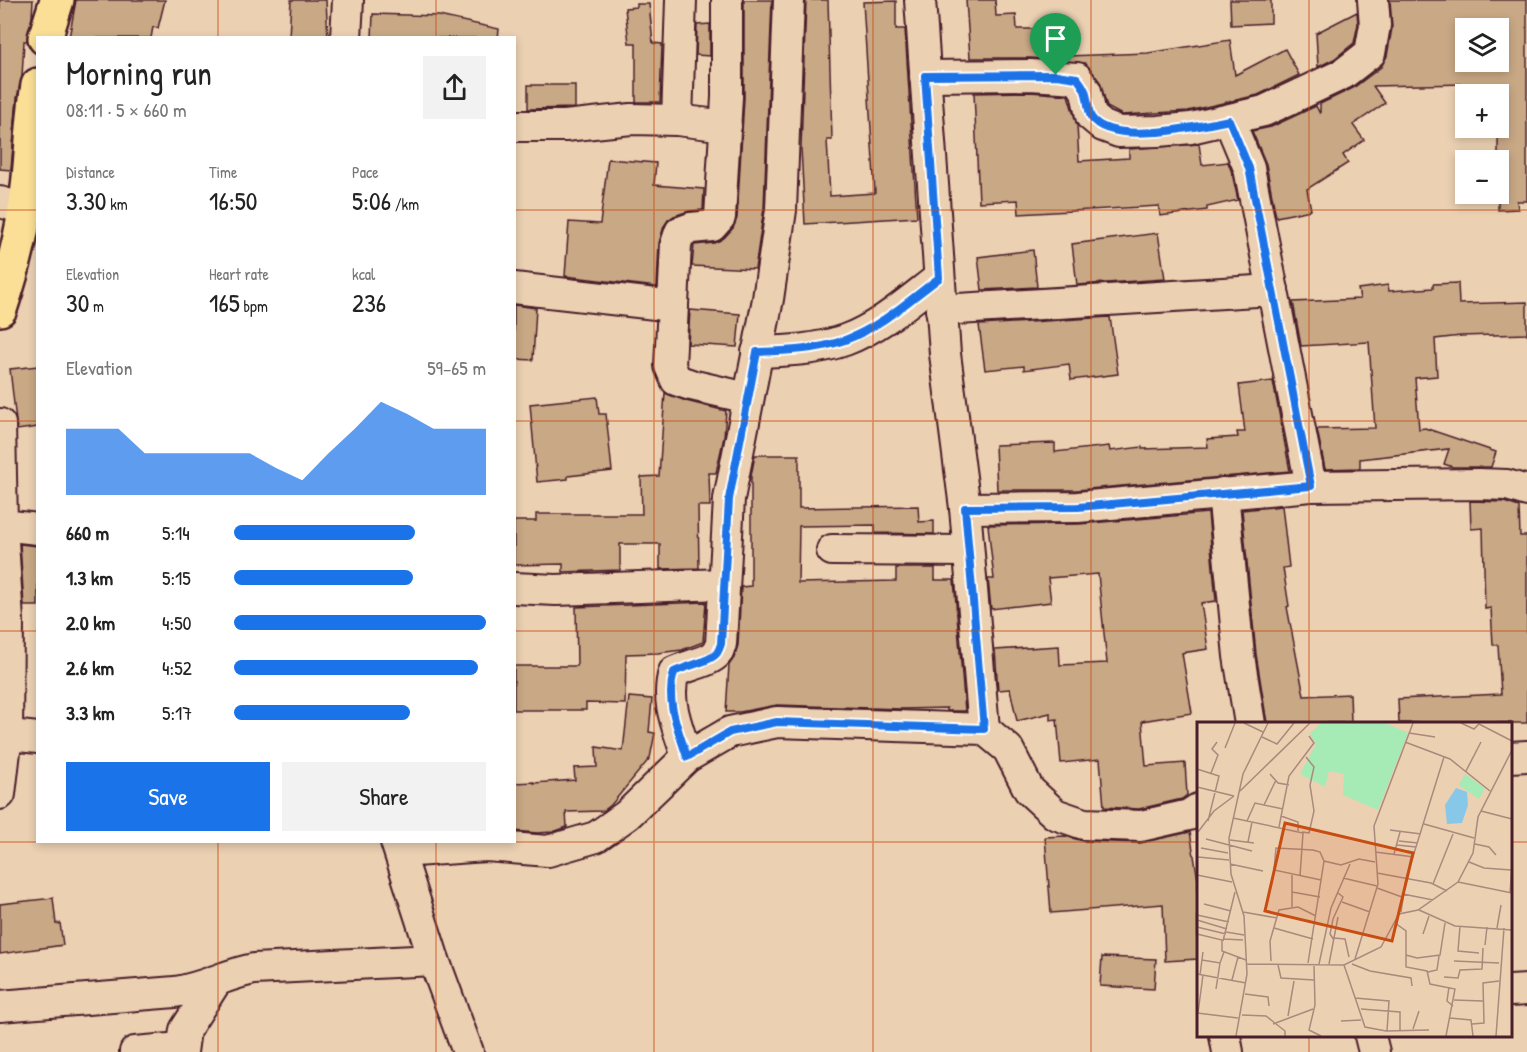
<!DOCTYPE html>
<meta charset="utf-8">
<style>
body{margin:0;font-family:"Patrick Hand",sans-serif;background:#f2f2f2;color:#222;height:100vh;display:flex;flex-direction:column;font-size:22px;white-space:nowrap}
*{box-sizing:border-box;margin:0}
p{font-size:20px;color:#767676}
.icon{flex:none;width:33px;height:33px;fill:none;stroke:currentColor;stroke-width:2;stroke-linecap:round;stroke-linejoin:round}
.map{position:relative;flex:1;overflow:hidden}
.details{position:absolute;left:36px;top:36px;width:480px;height:807px;display:flex;flex-direction:column;background:#fff;border-radius:0px;box-shadow:0 3px 9px #0003}
.details>*{flex:none}
.tools{position:absolute;left:1455px;top:18px;display:grid;gap:12px}
.tools a{display:grid;place-items:center;width:54px;height:54px;border-radius:0px;background:#fff;box-shadow:0 3px 9px #0003;font-size:30px}
.pin{position:absolute;display:grid;place-items:center;width:51px;height:51px;color:#fff;margin:-62px -26px;border-radius:50% 50% 50% 0;rotate:-45deg;box-shadow:0 0 6px #0007}
.pin .icon{rotate:45deg}
.round{display:grid;place-items:center;flex:none;width:63px;height:63px;border-radius:0px;background:#f2f2f2}
.overview{display:flex;align-items:center;justify-content:space-between;height:102px;padding:0 30px}
h1{font-size:33px;font-weight:600;line-height:45px}
.figures{display:grid;grid-template-columns:repeat(3,1fr);gap:9px;height:102px;padding:6px 30px}
.figures div{display:grid;align-content:center}
.figures b{font-size:26px;font-weight:600}
.figures small{font-size:16px;font-weight:400}
.figures p{font-size:16px}
.chart{height:168px;padding:12px 30px}
.chart p{display:flex;justify-content:space-between}
.chart svg{width:100%;height:108px;margin-top:6px;fill:#1a73e8;opacity:.7}
.primary-button{display:flex;gap:12px;margin-top:auto;padding:12px 30px}
.primary-button a{flex:1;height:69px;border-radius:0px;background:#1a73e8;color:#fff;font-size:24px;font-weight:600;line-height:69px;text-align:center}
.primary-button a+a{background:#f2f2f2;color:#222}
ul{padding:0 30px;list-style:none;font-size:20px}
li{display:grid;grid-template-columns:96px 72px 1fr;align-items:center;height:45px}
li i{height:15px;border-radius:8px;background:#1a73e8}
.map>svg:first-child{display:block}
.building{fill:#c8a885;stroke:#4a1f2b;stroke-width:1.5;fill-rule:evenodd}
.lines{fill:none;stroke-linecap:round;stroke-linejoin:round}
.minor-casing{stroke:#4a1f2b;stroke-width:34}
.highway-casing{stroke:#4a1f2b;stroke-width:38}
.minor{stroke:#ebd0b2;stroke-width:30}
.highway{stroke:#fbdf96;stroke-width:33}
.route-casing{stroke:#fff;stroke-width:12}
.route{stroke:#1a73e8;stroke-width:8}
.grid{fill:none;stroke:#c84d12;stroke-width:1.5;stroke-opacity:0.55}
.inset-road{fill:none;stroke:#ab897c;stroke-width:1.5}
.view{fill:#c84d12;fill-opacity:0.15;stroke:#c84d12;stroke-width:3}
.inset-edge{fill:none;stroke:#4a1f2b;stroke-width:3}
</style>
<div class="map">
<svg width="1527" height="1052" viewBox="0 0 1527 1052">
<rect width="100%" height="100%" fill="#ebd0b2"/>
<filter id="ink" filterUnits="userSpaceOnUse"><feTurbulence type="fractalNoise" baseFrequency=".0167" numOctaves="2"/><feDisplacementMap in="SourceGraphic" scale="12" xChannelSelector="R" yChannelSelector="G"/><feConvolveMatrix kernelMatrix="1 2 1 2 8 2 1 2 1" color-interpolation-filters="sRGB"/></filter>
<g filter="url(#ink)">
<g class="building">
<path d="M0,0h33l-1,17 -5,24h-3l-2,36 -5,21 -6,72 -11,-1z"/>
<path d="M76,0h89l-7,28 -5,-1 -2,11h-82z"/>
<path d="M291,0h35l2,38h-39z"/>
<path d="M744,0h28l-8,208 -9,61 -63,-3 2,-21 20,-2 10,-5 9,-10 4,-10 7,-120z"/>
<path d="M806,0h22l4,140h-5l3,56 45,-3 -12,-191 33,-1v28h9l12,188 -112,7 -4,-76z"/>
<path d="M966,0h29l1,16 20,-1 1,14h50v27l81,-3 82,-13 5,35 50,-26 14,26 -41,20 -70,16 -66,4 -15,-8 -7,-25 -15,-19 -54,-5h-61z"/>
<path d="M1230,0h41v23l-40,2z"/>
<path d="M1390,0h137v201h-10l1,8 -20,1v-120h-32v-6l-93,2 12,17 -32,22 11,15 -21,15 5,8 -41,26 4,21 -35,7 -10,-53 -14,-33 19,-4 45,-21 4,8v-10l33,-16 28,-21 6,-11 5,-28zM1466,28h32v34h-32z"/>
<path d="M637,4h12l4,39 9,1 -2,58h-24v-59h-7l-4,-35 12,-1z"/>
<path d="M1357,12l1,12 -4,19 -20,16 -16,8 -2,-34z"/>
<path d="M373,14l66,2 60,13 -1,9h-126z"/>
<path d="M710,24v32l-14,-1 1,-30z"/>
<path d="M528,85h47v23l-47,1z"/>
<path d="M1030,92l38,3 9,30 2,36 50,-3v-9l70,-5 3,21 26,-3 4,11 6,27 -31,7v3l-47,6 -1,-10 -140,8 -1,-14 -39,2 -5,-109z"/>
<path d="M608,159l48,4 -2,22 50,4 -1,21 -14,1 -15,5 -6,4 -4,6 -5,17 -2,44 -92,-11 4,-54 31,2z"/>
<path d="M1158,233l7,46 -88,6 -5,-41z"/>
<path d="M1033,250l4,37 -55,3 -4,-33z"/>
<path d="M1458,283l1,21 68,-2v32l-66,2 -26,3 2,37 -22,2 4,51 6,-1 71,24 -5,15h-38l-9,-3 5,-15 -89,10v9l-35,1 -8,-40 58,-1 -6,-86 -68,4 -8,-44 67,-3 -2,-10 30,-4 1,6 44,-3v-4z"/>
<path d="M514,305l22,3 -3,52 -19,-1z"/>
<path d="M690,310l50,4 -3,33 -49,-3z"/>
<path d="M1110,317l8,57 -47,6 -2,-16 -45,6v-4l-39,4 -6,-45z"/>
<path d="M38,366v61l-21,3 -7,-61z"/>
<path d="M1273,381l17,90 -213,19h-80l-2,-45 60,-2v9l54,-6 1,5 32,-4v2l66,-2 -1,-8 31,-2 -1,-5h8l-6,-47z"/>
<path d="M665,393l21,8 40,10 -2,26 -8,36h-7l1,33h-12l1,62 -39,1v-25h-40v26l-57,2v-8l-49,1v-44h22v-7h106l-1,-37 18,-1z"/>
<path d="M597,397l2,17h7l6,57 -44,5v3l-31,3 -7,-78z"/>
<path d="M755,455h44v53l119,-2 1,16 15,-1v13l-59,-1v-8l-76,1 -1,57 98,-2v-13h39v12h19l11,131h-18v-3l-46,1 -124,-4 -37,7h-14l3,-47 5,-7 4,-13 3,-58 10,-1v-110z"/>
<path d="M1470,501l34,1 15,5 1,29h7v187h-128l-1,-24 103,-5 -3,-49h-5l-2,-37 -6,1 -2,-81 -12,1z"/>
<path d="M1282,506l7,61 -6,1 6,38 -2,1 17,89 46,-2 1,29h-84l-11,-69 -14,-144z"/>
<path d="M1208,513l8,88 -15,2 7,46 -26,4 10,60 -50,8 4,45 39,-3 2,32 -5,4 -43,10 -35,-2 -4,-48 -39,4 -4,-44 -7,1v-7l-33,8 -7,-32 -12,1 -3,-40 64,-4 1,19 47,-2 -9,-89 -50,4 3,24 -60,7 -3,-30h6l-6,-54 91,-1z"/>
<path d="M20,544l18,2v60h-14z"/>
<path d="M706,602l-3,40 -21,8 -24,3 -32,1 -1,50 -39,-1v7h-72v-44h63l-1,-59z"/>
<path d="M629,697l23,2 -3,33 6,1 -5,25 -39,47 -8,6 -37,1 1,15 -14,5 -16,1 -23,-2v-48l20,-1v1l41,-3 -1,-12 23,-1 -1,-20 27,4z"/>
<path d="M1190,832l8,48v79l-33,2 -2,-57 -112,9 -6,-76 20,-1 18,5 57,2z"/>
<path d="M53,898l3,26 4,-1 3,22 -63,9v-50z"/>
<path d="M1102,957l54,2 -2,30 -54,-3z"/>
</g>
<g class="lines">
<defs>
<g id="minor">
<path d="M727,0v97l-7,120 -8,9 -21,2 -11,4 -4,12 -6,122 6,14 15,5 57,13"/>
<path d="M920,0l25,354 20,154 19,221"/>
<path d="M346,38l2,-38"/>
<path d="M925,76l105,-1 47,3 9,13 5,25 12,10 16,6 39,-1 33,-3 73,-17 79,-37 27,-21 5,-28 -2,-25"/>
<path d="M677,120l4,-120"/>
<path d="M1229,120l20,48 62,318"/>
<path d="M514,126h51l66,-7 46,1 49,6"/>
<path d="M0,202l25,7"/>
<path d="M514,288l159,18"/>
<path d="M941,310l332,-20"/>
<path d="M757,352c30,-1 60,-2 88,-12 35,-13 65,-40 94,-62"/>
<path d="M0,424l2,101 6,96 -1,113 -7,60"/>
<path d="M1223,493l16,163 11,68"/>
<path d="M965,508l113,-1 233,-21 168,-2 28,1 20,6"/>
<path d="M2,525l36,4"/>
<path d="M832,550l136,1"/>
<path d="M514,588l42,2 168,-6"/>
<path d="M0,734l38,4"/>
<path d="M687,757c-9,-30 -22,-55 -13,-85 11,-6 36,-10 43,-19 2,-2 2,-6 4,-9l8,-145 39,-200 13,-89 8,-210"/>
<path d="M1510,757l17,-1"/>
<path d="M396,842l38,118 34,92"/>
<path d="M400,852l86,-6 62,5 48,-14 31,-22 60,-58 43,-25 47,-10 207,7 24,20 21,41 26,24 29,10 57,2 48,-11 9,-6"/>
<path d="M1510,991l17,-1"/>
<path d="M0,1006l175,-14c30,-4 51,-18 79,-23l180,-9"/>
<path d="M1225,1036l3,16"/>
<path d="M1370,1036l4,16"/>
<path d="M135,1052l46,-4"/>
<path d="M182,1052l3,-22 30,-47"/>
</g>
<g id="highway">
<path d="M45,38l12,-38"/>
<path d="M0,309c11,-33 20,-66 25,-99 7,-42 6,-84 13,-125"/>
</g>
</defs>
<use href="#minor" class="minor-casing"/>
<use href="#highway" class="highway-casing"/>
<use href="#minor" class="minor"/>
<use href="#highway" class="highway"/>
</g>
</g>
<g class="lines" filter="url(#ink)">
<defs>
<path id="route" d="M1056,75l21,3c4,5 8,10 9,16 2,7 2,17 5,23 20,30 109,9 138,3l20,48 62,318 -233,21 -113,1 19,221 -207,-7 -47,10 -43,25c-9,-29 -22,-55 -13,-85 11,-6 36,-10 43,-19 2,-3 3,-6 4,-9l8,-145 28,-147c30,-1 60,-2 88,-12 35,-13 65,-40 94,-62l-14,-202z"/>
</defs>
<use href="#route" class="route-casing"/>
<use href="#route" class="route"/>
</g>
<path class="grid" d="M218,0v38M436,0v38M654,0v1052M873,0v1052M1091,0v1052M1309,0v724M0,210h38M514,210h1013M0,421h38M514,421h1013M0,631h38M514,631h1013M0,842h1198M218,842v210M436,842v210M1510,842h17M1309,1036v16"/>
<g transform="translate(1197 722)">
<rect width="315" height="315" fill="#ebd0b2"/>
<path d="M124,1h64l23,10 -30,77 -35,-15 1,-21 -15,-3 -4,16 -25,-13 16,-30 -6,-10zM268,52l20,14 -6,11 -20,-14z" fill="#a6eab6"/>
<path d="M259,66l11,4 1,13 -6,18 -15,1 -2,-19z" fill="#87c8e8"/>
<path class="inset-road" d="M47,1l19,9M264,1l13,6 5,-5 33,17M212,11l26,4M65,15l15,7 17,-21M208,20l45,17 40,32M28,26l10,-25M0,47l22,7 -11,45M269,49l15,-29M14,51l7,-18 -6,-6 5,-7M73,52l8,9 11,2M0,65l37,9M43,69l70,-68M67,83l12,-25M284,89l31,8M84,94l17,6v9M36,96l70,15 -3,43M50,99l8,-18 28,6M227,102l50,14M82,105l10,-51 25,-33 -5,-7M193,108l31,4M1,110l16,-21 20,-15M105,110l7,1 5,-22 -4,-26 4,-18 -8,-10M9,117l46,12M33,118l24,3M202,119l19,2M51,120l4,-20M278,122l14,3 7,8M200,123l19,2M4,126l27,5M200,128l18,2M178,130l39,5M197,132l6,-22M1,135l31,3M272,140l15,6 27,2M33,142l33,7M180,151l54,10 16,8M0,153l35,7M146,156l34,8M124,158l-47,-10 2,-22 37,2 7,2 4,9 17,4 18,-6 16,3M261,160l54,11M236,162l20,-50M180,166l25,9M95,170l28,5M313,171l2,-28M206,172l30,6M145,180l28,10M7,182l27,7M95,185v-32M222,188l36,16 57,4M46,190l34,6M204,190l5,-33 38,-122M0,193l32,7M0,198l30,9M198,201l11,8v36l21,4 3,13 25,5 -9,47M263,204l-2,25 21,2M0,205l29,7M77,206l39,11M300,206l4,-23M29,210l18,3M0,212l25,6v11l24,9M226,212l6,-18M137,216l11,1 4,18M27,217l19,1M137,218l-4,-6 3,-15 10,-22 -5,-4M26,219l12,-49M288,223l2,-18M209,233l11,3 23,-3 5,-32M158,237l23,-75 -4,-58 39,-103M5,238l18,3 4,-11M74,239l-1,-20 9,-31 19,-3 18,9M257,239l45,2M111,241l16,-102M50,242l97,1 37,-18 18,-33 19,-4 40,-28 15,-29 5,-36 34,-67M122,242l12,-56 19,-44M132,242l9,-47M155,242l18,7 41,7 1,8M81,243l3,13 33,2M147,243l21,62 21,4 43,-1M117,244l1,39 -6,25 12,6M231,250l9,-2 2,-14M0,252l49,9M3,253l3,-23M247,255l14,1 2,-8 22,-1 1,-21M35,258l6,-23M252,265l-2,14 6,5M19,267l4,-26M48,272l23,3 1,9M158,276l34,3 -2,30M257,278l29,1M164,287l39,3v19M0,291l41,5M1,291l5,-38M45,293l24,1 19,15v5M91,294l6,-35M253,296l21,2 2,16M144,299l20,-1M76,302l40,-15M275,302l12,-1 -1,-40 16,-2M216,307l6,-18M39,314l11,-62 -3,-58 -13,-42 -2,-36 14,-64 25,-51M299,314l8,-108"/>
<path class="view" d="M88,101l128,30 -21,88 -127,-30z"/>
<rect width="315" height="315" class="inset-edge"/>
</g>
</svg>
<div class="tools">
<a><svg class="icon" aria-label="layers" viewBox="0 0 24 24"><path d="M12 4l9 5-9 5-9-5zM3 14l9 5 9-5"/></svg></a>
<a>+</a>
<a>−</a>
</div>
<div class="pin" style="left:1056px;top:75px;background:#1e9e55"><svg class="icon" aria-label="arrive" viewBox="0 0 24 24"><path d="M6 21V4h12l-3 4 3 4H6"/></svg></div>
<section class="details">
<div class="overview"><div><h1>Morning run</h1><p>08:11 · 5 × 660 m</p></div><a class="round"><svg class="icon" aria-label="share" viewBox="0 0 24 24"><path d="M12 15V3M7 8l5-5 5 5M5 13v7h14v-7"/></svg></a></div>
<div class="figures">
<div><p>Distance</p><b>3.30<small> km</small></b></div>
<div><p>Time</p><b>16:50</b></div>
<div><p>Pace</p><b>5:06<small> /km</small></b></div>
</div>
<div class="figures">
<div><p>Elevation</p><b>30<small> m</small></b></div>
<div><p>Heart rate</p><b>165<small> bpm</small></b></div>
<div><p>kcal</p><b>236</b></div>
</div>
<div class="chart"><p><span>Elevation</span>59–65 m</p>
<svg viewBox="0 0 160 44" preserveAspectRatio="none"><path d="M0 44V17L10 17L20 17L30 27L40 27L50 27L60 27L70 27L80 33L90 38L100 27L110 17L120 6L130 11L140 17L150 17L160 17V44z"/></svg>
</div>
<ul>
<li><b>660 m</b>5:14<i style="width:72%"></i></li>
<li><b>1.3 km</b>5:15<i style="width:71%"></i></li>
<li><b>2.0 km</b>4:50<i style="width:100%"></i></li>
<li><b>2.6 km</b>4:52<i style="width:97%"></i></li>
<li><b>3.3 km</b>5:17<i style="width:70%"></i></li>
</ul>
<div class="primary-button"><a>Save</a><a>Share</a></div>
</section>
</div>
